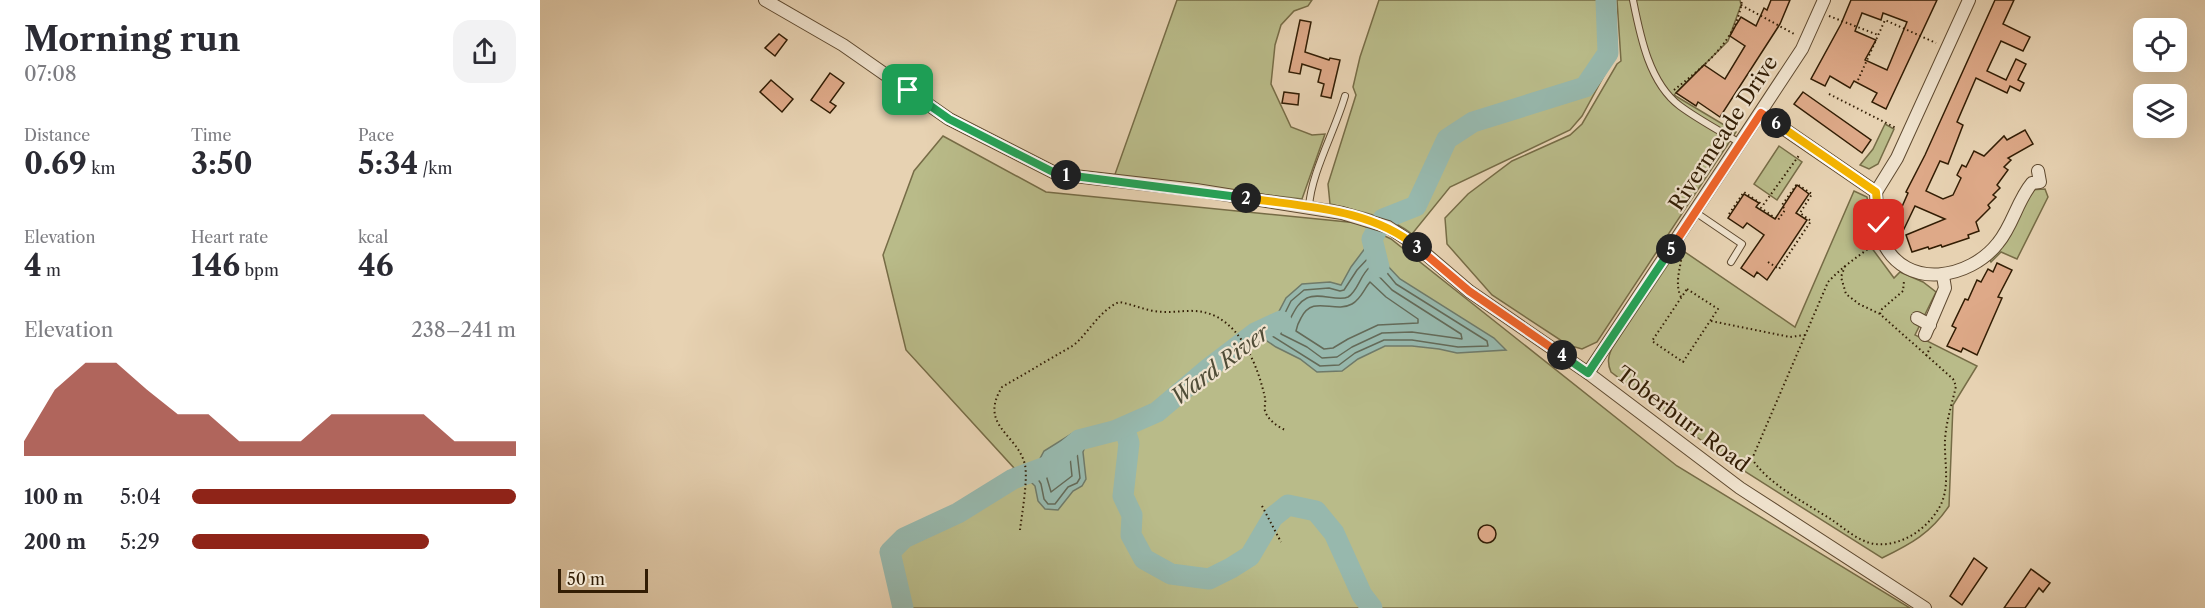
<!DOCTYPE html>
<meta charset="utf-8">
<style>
body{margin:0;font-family:"Libre Caslon Text",serif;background:#f2f2f3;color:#2b2b33;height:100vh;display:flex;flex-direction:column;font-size:22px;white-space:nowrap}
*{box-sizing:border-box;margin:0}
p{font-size:20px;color:#7c7c81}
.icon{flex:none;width:33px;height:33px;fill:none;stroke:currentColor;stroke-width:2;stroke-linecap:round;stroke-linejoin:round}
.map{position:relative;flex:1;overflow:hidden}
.side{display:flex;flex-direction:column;background:#fff;width:540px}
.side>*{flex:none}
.buttons{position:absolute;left:1593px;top:18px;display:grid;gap:12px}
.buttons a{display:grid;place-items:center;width:54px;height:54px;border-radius:12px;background:#fff;box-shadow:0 6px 24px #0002;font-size:30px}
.scale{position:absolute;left:18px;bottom:15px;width:90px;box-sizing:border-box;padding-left:6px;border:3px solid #321d04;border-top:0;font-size:16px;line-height:21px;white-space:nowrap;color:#321d04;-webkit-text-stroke:4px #efe2cd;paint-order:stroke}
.pin{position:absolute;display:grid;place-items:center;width:51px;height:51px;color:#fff;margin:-26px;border-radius:12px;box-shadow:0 3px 9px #0006}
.km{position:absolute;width:30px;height:30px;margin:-15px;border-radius:50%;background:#222;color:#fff;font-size:16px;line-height:30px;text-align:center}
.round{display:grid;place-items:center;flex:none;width:63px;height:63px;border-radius:18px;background:#f2f2f3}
.head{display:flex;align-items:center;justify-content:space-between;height:102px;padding:0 24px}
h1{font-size:33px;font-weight:700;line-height:45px}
.metrics{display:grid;grid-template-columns:repeat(3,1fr);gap:9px;height:102px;padding:6px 24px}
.metrics div{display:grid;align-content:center}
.metrics b{font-size:30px;font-weight:700}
.metrics small{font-size:16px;font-weight:400}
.metrics p{font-size:16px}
.chart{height:168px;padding:12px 24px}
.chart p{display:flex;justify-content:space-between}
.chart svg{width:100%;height:108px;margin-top:6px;fill:#8f2418;opacity:.7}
ul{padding:0 24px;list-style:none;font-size:20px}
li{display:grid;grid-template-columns:96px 72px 1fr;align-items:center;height:45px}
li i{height:15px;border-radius:8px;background:#8f2418}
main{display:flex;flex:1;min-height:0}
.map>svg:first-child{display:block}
.green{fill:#b9bb89;stroke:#766c46;stroke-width:1.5}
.water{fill:#97b8ad;stroke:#6f7a69;stroke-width:1.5}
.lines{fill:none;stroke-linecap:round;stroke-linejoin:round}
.shore{stroke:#646a58;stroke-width:1.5}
.river{stroke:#97b8ad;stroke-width:21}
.building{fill:#dea988;stroke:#321d04;stroke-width:1.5;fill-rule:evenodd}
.service-casing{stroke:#5f4a30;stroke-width:8}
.minor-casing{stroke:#5f4a30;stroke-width:14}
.path{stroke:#321d04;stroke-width:2;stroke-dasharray:1.5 3;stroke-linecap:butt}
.service{stroke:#efe2cd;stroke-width:6}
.minor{stroke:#efe2cd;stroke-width:12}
.split-1-casing{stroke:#fff;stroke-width:12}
.split-2-casing{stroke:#fff;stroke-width:12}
.split-3-casing{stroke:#fff;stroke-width:12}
.split-4-casing{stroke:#fff;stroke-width:12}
.split-5-casing{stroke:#fff;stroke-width:12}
.split-6-casing{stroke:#fff;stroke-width:12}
.split-7-casing{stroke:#fff;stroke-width:12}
.split-1{stroke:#22a559;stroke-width:8}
.split-2{stroke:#22a559;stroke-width:8}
.split-3{stroke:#f5b400;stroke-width:8}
.split-4{stroke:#f0652b;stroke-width:8}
.split-5{stroke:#22a559;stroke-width:8}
.split-6{stroke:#f0652b;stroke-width:8}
.split-7{stroke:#f5b400;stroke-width:8}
.labels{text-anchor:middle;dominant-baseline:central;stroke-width:4.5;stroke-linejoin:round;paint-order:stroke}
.street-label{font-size:21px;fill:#321d04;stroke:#efe2cd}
.water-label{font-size:22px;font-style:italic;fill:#504c37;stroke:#efe2cd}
</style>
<main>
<section class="side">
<div class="head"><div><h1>Morning run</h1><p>07:08</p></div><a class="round"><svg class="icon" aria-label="share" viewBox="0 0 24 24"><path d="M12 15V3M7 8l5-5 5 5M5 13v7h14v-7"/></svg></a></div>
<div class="metrics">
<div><p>Distance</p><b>0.69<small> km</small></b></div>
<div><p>Time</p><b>3:50</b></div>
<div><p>Pace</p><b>5:34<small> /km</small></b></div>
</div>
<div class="metrics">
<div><p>Elevation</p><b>4<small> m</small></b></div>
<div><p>Heart rate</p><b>146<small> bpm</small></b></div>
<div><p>kcal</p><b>46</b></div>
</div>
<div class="chart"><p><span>Elevation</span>238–241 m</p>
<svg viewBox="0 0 160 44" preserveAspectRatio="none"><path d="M0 44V38L10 17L20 6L30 6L40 17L50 27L60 27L70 38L80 38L90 38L100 27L110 27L120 27L130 27L140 38L150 38L160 38V44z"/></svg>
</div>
<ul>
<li><b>100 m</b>5:04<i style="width:100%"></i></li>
<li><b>200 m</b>5:29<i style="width:73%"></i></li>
</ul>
</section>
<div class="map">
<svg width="1665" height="608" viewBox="0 0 1665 608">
<rect width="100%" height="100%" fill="#e7d2b2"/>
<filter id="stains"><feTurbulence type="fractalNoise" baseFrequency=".00333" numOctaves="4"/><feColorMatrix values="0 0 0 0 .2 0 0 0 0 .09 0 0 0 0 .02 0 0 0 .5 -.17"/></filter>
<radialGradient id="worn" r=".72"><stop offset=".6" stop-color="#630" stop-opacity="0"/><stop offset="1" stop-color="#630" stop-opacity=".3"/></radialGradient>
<g class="green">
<path d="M637,0h135l-4,6 -14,5 -13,14 -6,20 -4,39 20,43 21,8 13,-1 -23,65 -188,-22z"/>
<path d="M839,0h224l2,48 -2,8 8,7 -29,53 -12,14 -120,57 -38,47c-23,-18 -54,-23 -82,-30l-2,-20 28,-89 -3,-8 7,-30z"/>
<path d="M1077,0h123l1,5 -13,36 -54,54 62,37 -139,210 -15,7 -14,-4 -76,-50 -45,-51 -2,-26 23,-24 44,-33 58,-26 12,-11 35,-60 4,-3z"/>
<path d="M1345,124l9,5 -16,35 -9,5 -9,-4 13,-16z"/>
<path d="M403,136l103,56 312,31 33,16 286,227 233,142h-1009l4,-6 -11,-46 120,-88 -108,-118 -23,-95 31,-84z"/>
<path d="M1239,146l23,16 -25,38 -23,-16z"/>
<path d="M1505,189l3,8 -31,62 -16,-7 -10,10 -2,-4 40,-68z"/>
<path d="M1314,191l13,6 8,45 -4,5 23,31 6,-6 23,10 13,10 -21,43 62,31 -24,39 -4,101c-18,27 -38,38 -67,52l-152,-96 -119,-90c-4,-9 -3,-15 1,-24l67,-100 116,79z"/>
</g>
<g class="water">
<path d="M832,239l12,23 16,17 94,59 12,12 -49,3 -18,-4 -27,-3h-27l-27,13 -16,12 -25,1 -17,-13 -24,-12 -21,-14 21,-16 10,-19 16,-14 28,-2 11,3 10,-18z"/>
<path d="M553,429l4,13 -11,2 -3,8 3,27 -4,7 -9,5 -15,19 -13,-1 -7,-8 -3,-15 -6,-6 -3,1v-12l10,-3 8,-15 29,-18z"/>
</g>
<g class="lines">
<g class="shore">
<path d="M832,254l24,30 91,57 1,5 -30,1 -46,-7h-28l-29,13 -16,12 -19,1 -51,-32v-4l12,-9 10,-20 13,-11 25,-2 11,3 4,-1 13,-20z"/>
<path d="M830,267l22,23 69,44 1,5 -50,-7 -30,1 -30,14 -15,10 -15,1 -15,-11 -26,-13v-3c11,-9 12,-26 26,-33 12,-6 31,4 41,-1 10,-6 12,-22 22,-30z"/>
<path d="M830,282l16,15 32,22v4l-40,2 -30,14 -15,9 -9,1 -28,-18c1,-5 2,-8 5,-13 12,-24 33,-4 51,-14 9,-5 12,-15 18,-22z"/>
<path d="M534,440l6,2 -3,10 3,26 -3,5 -9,4 -13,17h-7l-4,-5 -3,-15 -6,-10 6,-5 7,-13z"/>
<path d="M526,455l4,2 2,19 -21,16 -5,-17 7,-14z"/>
</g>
<g class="river">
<path d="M839,267l-7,-28 11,-20 33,-13 31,-67 26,-17 112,-35 23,-34 -2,-53"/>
<path d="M584,427l5,16 -6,53 9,19 -1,20 13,24 27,15 38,5 22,-11 19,-12 23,-39 15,-12 28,6 18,22 28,62 10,13"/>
<path d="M363,608l-13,-56 14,-14 54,-25 55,-34 35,-13 31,-26 35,-9 43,-19 52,-44 46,-35 26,-12"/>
</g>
</g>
<g class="building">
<path d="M1231,0h19l-10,24 -60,93 -22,-15 -2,4 -20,-13 28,-28 21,14 20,-33 -15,-10 6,-11 5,-8 15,9 8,-18 3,2z"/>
<path d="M1311,0h86l-51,109 -14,-7 5,-9 -23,-12 -4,7 -20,-12 -5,10 -14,-7 30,-55zM1322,13l19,7 2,-7 24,9 -20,48 -22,-10 11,-20 -21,-9z"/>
<path d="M1455,0h19l-11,24 27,13 -7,14 -22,-10 -14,30 19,9 10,-21 10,5 -8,16 6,3 -4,8 -10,-5 -3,7 -31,-15 -19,44 6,3 -15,39 -8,-3 -14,30 17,8 10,-4 8,-17 -4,-3 5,-10 4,2 8,-16 10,5 20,-20 3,4 18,-10 8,14 -25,14 3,2 -7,7 4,3 -11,15 3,3 -7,7 3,2 -8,8 2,3 -14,14 3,9 -11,4 1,3 -27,9 -1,-2 -12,4 -1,-2 -16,5 -6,-17 39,-16 -30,-13 -11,23 -4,-10 -3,-1 11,-25 -2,-1 19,-37z"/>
<path d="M760,20l11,2 -6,30 24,8 1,-2 10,2 -9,38 -10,-2 3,-12 -6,-2 3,-12 -19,-6 -2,10 -11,-2z"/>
<path d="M239,34l8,6 -12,16 -10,-8z"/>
<path d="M290,73l14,10 -14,19 6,4 -6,7 -19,-13z"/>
<path d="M231,80l22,19 -11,13 -22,-20z"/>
<path d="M744,92l15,2 -1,11 -16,-2z"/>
<path d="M1263,92l68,48 -9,13 -68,-49z"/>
<path d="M1257,185l12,9 -13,19 11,7 -40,60 -10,-8 -3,5 -13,-9 23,-33 -17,-12 -4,5 -15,-10 16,-24 15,9 -3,4 19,12z"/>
<path d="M1457,263l15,7 -14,27 4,1 -25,57 -14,-7 -2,4 -14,-6 9,-18 -4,-2 13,-27 3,1 9,-20 4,2 7,-13 5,3z"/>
<circle cx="947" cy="534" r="9"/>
<path d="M1434,558l13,10 -25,37 -12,-9z"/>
<path d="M1491,569l19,14 -7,9 -4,-4 -14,20h-21z"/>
</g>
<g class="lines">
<defs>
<g id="service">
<path d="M1093,0c7,35 16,83 47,106 19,14 40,25 60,37"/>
<path d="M769,207c2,-34 26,-76 36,-111"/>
<path d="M1155,212l47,32 -11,18"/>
</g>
<g id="minor">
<path d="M225,0l78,45 106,74 108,55 139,16 146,23 46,14 26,17 55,47 119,82 152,115 185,120"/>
<path d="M1221,113l115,79 21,-34 72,-158"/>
<path d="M1336,192c1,16 0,36 7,50 23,49 87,37 115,1 15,-18 19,-42 34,-60l8,-1 -2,-11"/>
<path d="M1377,318l13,7"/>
<path d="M1385,335l20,-47 -2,-12"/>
<path d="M1048,373l214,-324 22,-49"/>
</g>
</defs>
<use href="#service" class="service-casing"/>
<use href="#minor" class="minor-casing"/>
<g class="path">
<path d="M1201,5l55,30"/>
<path d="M1289,16l49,19"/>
<path d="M1318,80l27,-60 51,23"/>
<path d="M1134,90c30,-24 63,-49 68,-90"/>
<path d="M1289,94l67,34"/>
<path d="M1189,214l15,-22 19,13"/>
<path d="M1228,262l11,7 32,-48 -11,-8 12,-19 -15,-10 -15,21 3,5 -7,10 -17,-12 39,-54"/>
<path d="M1305,266l-4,11 5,17 13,10 21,10 73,65 3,7c-4,18 -10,36 -11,54 -1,22 6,48 -6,68 -12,21 -38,39 -64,36 -16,-2 -31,-16 -43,-24 -26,-17 -63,-35 -80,-61l76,-177c13,-14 29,-25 44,-36"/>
<path d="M1147,289l31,20 -35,53 -31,-21z"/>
<path d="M1141,297c-7,-14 0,-30 1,-44"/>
<path d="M1340,314l2,-5 21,-18 1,-10"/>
<path d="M1171,321l79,16 15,-2"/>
<path d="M1386,356l5,-10"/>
<path d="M722,506l19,36"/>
<path d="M480,530c2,-17 8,-50 5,-65 -7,-31 -47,-39 -23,-78l72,-42c16,-14 25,-34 45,-43 12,2 23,7 35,9 23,4 40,-6 63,6 27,14 42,53 48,81 1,4 -1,9 0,13 3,9 12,15 20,19"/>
</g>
<use href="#service" class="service"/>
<use href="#minor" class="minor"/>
</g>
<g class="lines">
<defs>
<path id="split-1" d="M368,90l41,29 108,55 9,1"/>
<path id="split-2" d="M526,175l180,23"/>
<path id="split-3" d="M706,198c58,9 124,10 171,49"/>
<path id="split-4" d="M877,247l52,44 93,64"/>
<path id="split-5" d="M1022,355l26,18 83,-124"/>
<path id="split-6" d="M1131,249l90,-136 15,10"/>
<path id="split-7" d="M1236,123l100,69 3,33"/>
</defs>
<use href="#split-1" class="split-1-casing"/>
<use href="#split-2" class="split-2-casing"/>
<use href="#split-3" class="split-3-casing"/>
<use href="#split-4" class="split-4-casing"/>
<use href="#split-5" class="split-5-casing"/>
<use href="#split-6" class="split-6-casing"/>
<use href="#split-7" class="split-7-casing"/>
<use href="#split-1" class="split-1"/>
<use href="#split-2" class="split-2"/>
<use href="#split-3" class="split-3"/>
<use href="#split-4" class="split-4"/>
<use href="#split-5" class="split-5"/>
<use href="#split-6" class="split-6"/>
<use href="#split-7" class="split-7"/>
</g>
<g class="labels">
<g class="street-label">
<text transform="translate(1183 133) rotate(-57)">Rivermeade Drive</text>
<text transform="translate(1143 419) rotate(37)">Toberburr Road</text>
</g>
<g class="water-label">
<text transform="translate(680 365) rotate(-37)">Ward River</text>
</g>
</g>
<rect width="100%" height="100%" filter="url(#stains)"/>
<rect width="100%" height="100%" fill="url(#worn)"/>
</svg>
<div class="buttons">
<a><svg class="icon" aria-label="locate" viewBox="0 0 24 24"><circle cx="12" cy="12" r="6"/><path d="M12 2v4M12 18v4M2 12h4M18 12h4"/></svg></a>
<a><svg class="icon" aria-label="layers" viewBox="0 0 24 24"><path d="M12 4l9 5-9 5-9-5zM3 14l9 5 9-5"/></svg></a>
</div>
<div class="scale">50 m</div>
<div class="pin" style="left:368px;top:90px;background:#1e9e55"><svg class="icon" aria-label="arrive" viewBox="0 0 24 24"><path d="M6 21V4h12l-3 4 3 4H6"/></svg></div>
<div class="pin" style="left:1339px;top:225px;background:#d93025"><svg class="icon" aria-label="check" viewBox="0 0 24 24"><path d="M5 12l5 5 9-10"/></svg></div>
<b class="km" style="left:526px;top:175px">1</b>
<b class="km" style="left:706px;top:198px">2</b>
<b class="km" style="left:877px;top:247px">3</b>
<b class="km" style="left:1022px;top:355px">4</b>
<b class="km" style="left:1131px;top:249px">5</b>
<b class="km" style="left:1236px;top:123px">6</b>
</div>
</main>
